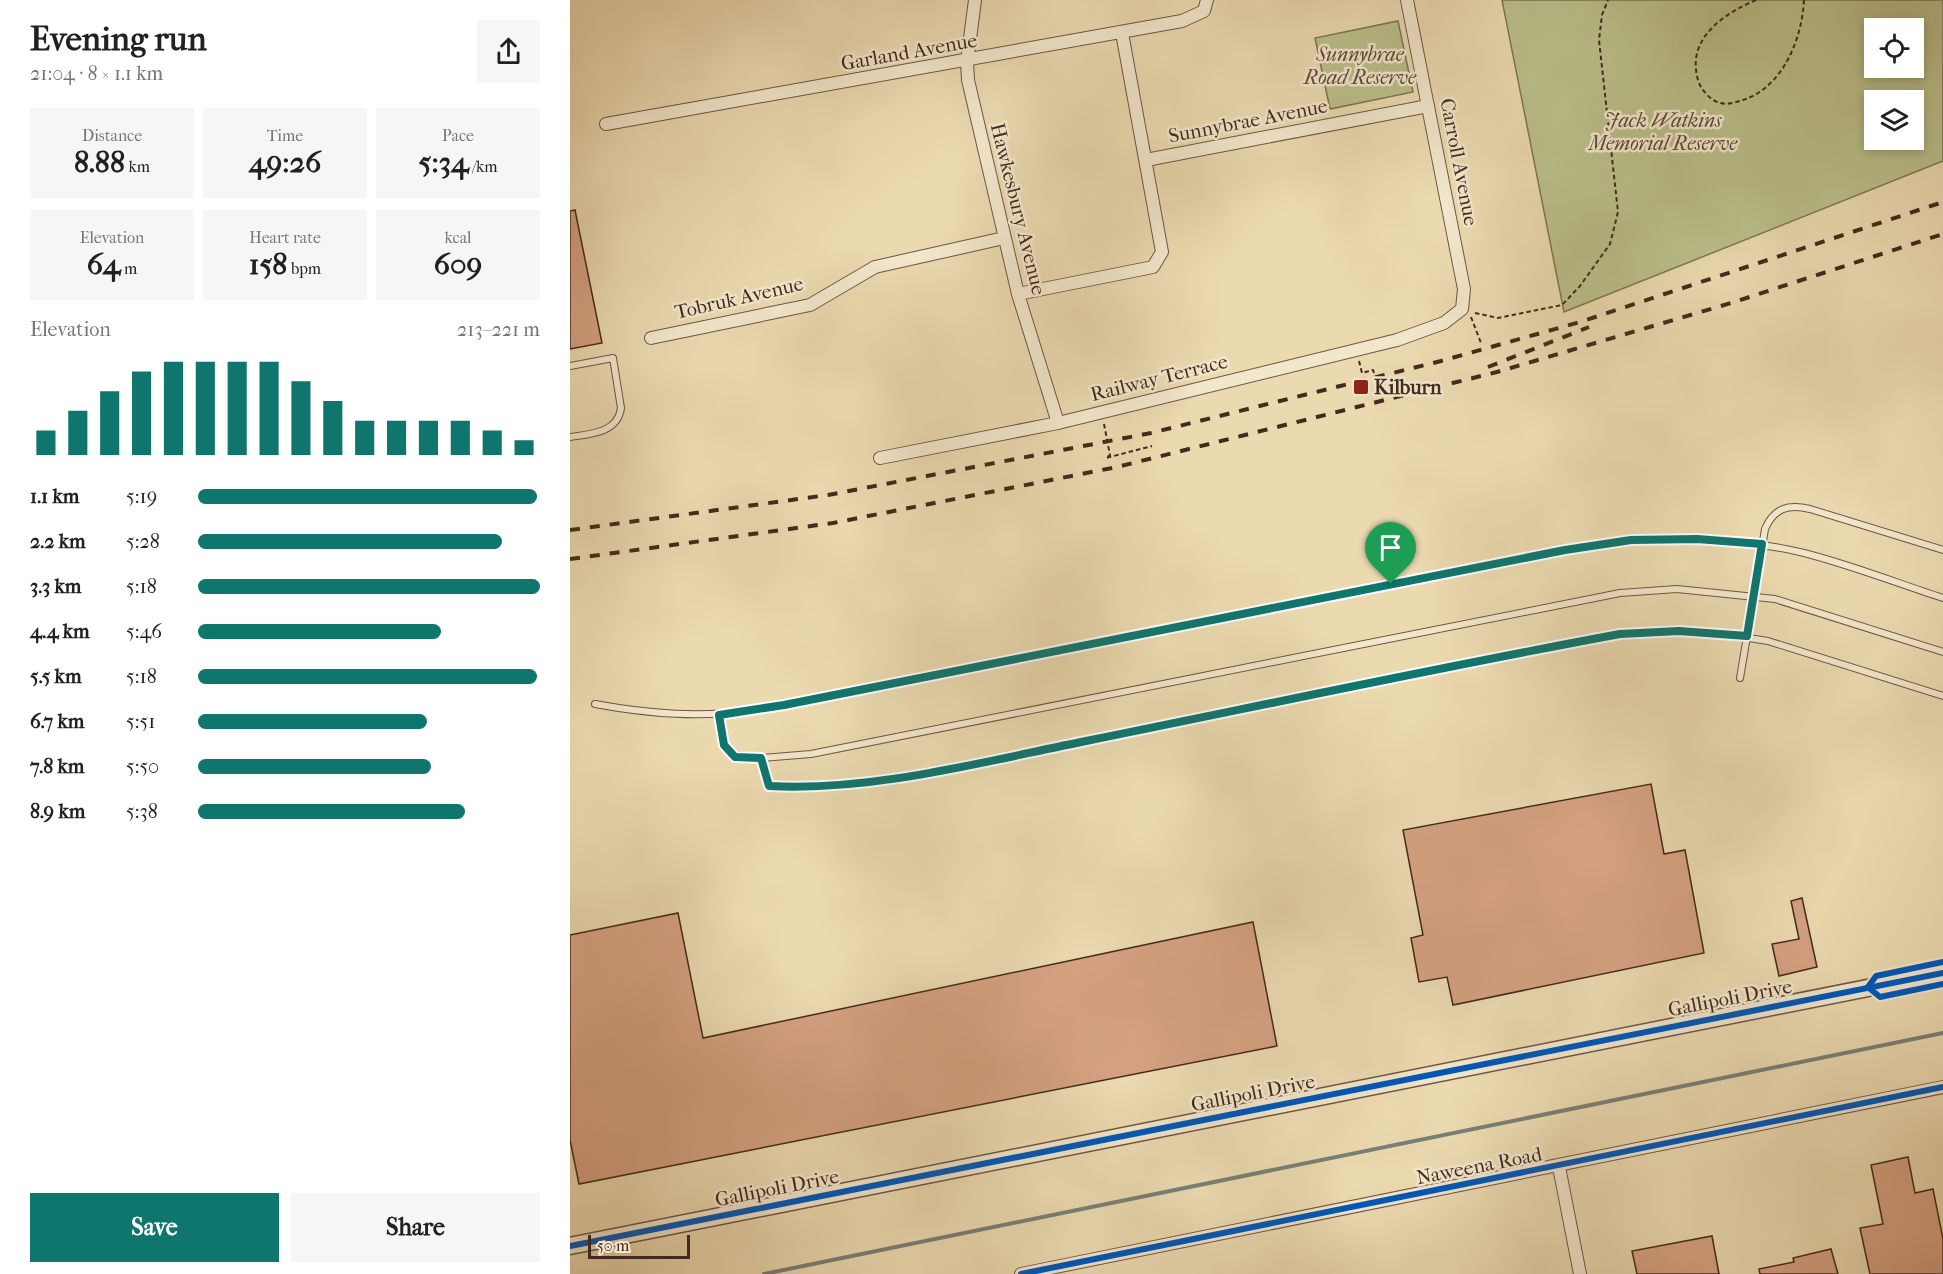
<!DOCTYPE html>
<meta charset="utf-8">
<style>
body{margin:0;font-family:"IM FELL French Canon",serif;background:#f6f6f6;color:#202124;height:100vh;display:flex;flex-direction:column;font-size:22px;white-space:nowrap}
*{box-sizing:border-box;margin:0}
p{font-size:20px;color:#757577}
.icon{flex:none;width:33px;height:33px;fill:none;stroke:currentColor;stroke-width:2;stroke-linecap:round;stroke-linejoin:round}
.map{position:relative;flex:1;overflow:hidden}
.details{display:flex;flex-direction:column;background:#fff;width:570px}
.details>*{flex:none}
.controls{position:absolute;left:1294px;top:18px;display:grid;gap:12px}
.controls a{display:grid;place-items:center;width:60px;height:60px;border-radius:0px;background:#fff;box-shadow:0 3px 9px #0003;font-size:30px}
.scale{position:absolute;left:18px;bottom:15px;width:102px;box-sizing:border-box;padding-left:6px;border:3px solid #432a1c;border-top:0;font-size:16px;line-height:21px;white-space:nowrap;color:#432a1c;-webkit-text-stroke:4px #f2e6cc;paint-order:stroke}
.pin{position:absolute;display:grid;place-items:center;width:51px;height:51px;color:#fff;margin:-62px -26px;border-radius:50% 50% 50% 0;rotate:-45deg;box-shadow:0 0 6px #0007}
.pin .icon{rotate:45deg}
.round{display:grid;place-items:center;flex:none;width:63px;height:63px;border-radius:0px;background:#f6f6f6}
.headline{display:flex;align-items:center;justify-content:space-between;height:102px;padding:0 30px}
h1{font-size:33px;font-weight:700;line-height:45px}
.figures{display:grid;grid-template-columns:repeat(3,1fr);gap:9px;height:102px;padding:6px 30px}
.figures div{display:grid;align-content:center;border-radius:0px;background:#f6f6f6;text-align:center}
.figures b{font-size:30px;font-weight:700}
.figures small{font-size:16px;font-weight:400}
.figures p{font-size:16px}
.chart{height:168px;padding:12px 30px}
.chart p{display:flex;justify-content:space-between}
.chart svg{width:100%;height:108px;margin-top:6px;stroke:#0f766e;stroke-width:6}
.button{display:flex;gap:12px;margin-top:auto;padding:12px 30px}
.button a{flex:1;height:69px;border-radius:0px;background:#0f766e;color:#fff;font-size:24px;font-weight:700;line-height:69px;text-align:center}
.button a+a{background:#f6f6f6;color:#202124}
ul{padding:0 30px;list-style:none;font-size:20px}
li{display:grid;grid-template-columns:96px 72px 1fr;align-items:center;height:45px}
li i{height:15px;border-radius:8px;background:#0f766e}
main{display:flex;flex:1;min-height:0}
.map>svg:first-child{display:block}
.green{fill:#babf8a;stroke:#7e7453;stroke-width:1.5;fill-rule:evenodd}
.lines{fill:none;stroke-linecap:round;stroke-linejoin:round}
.stream{stroke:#788077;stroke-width:4}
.building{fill:#d5a181;stroke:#432a1c;stroke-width:1.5}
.service-casing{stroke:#6d5641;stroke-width:8}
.minor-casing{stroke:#6d5641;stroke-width:14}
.tertiary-casing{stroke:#6d5641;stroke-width:19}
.path{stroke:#432a1c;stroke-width:2;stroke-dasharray:4.5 3;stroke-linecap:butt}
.service{stroke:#f2e6cc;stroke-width:6}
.minor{stroke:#f2e6cc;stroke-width:12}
.tertiary{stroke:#f2e6cc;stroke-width:16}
.rail{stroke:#432a1c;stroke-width:4;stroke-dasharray:10 10;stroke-linecap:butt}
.cycleway-casing{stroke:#f2e6cc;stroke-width:10}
.cycleway{stroke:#0057b8;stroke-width:6}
.route-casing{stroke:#fff;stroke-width:12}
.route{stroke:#0f766e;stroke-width:8}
.poi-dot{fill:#8f2418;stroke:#f2e6cc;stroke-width:2}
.labels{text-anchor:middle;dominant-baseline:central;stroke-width:5;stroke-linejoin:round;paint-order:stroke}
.street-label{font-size:20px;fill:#432a1c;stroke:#f2e6cc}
.park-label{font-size:20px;font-style:italic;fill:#5b4832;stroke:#f2e6cc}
.poi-label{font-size:20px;font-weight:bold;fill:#432a1c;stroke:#f2e6cc;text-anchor:start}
</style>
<main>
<section class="details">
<div class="headline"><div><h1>Evening run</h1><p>21:04 · 8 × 1.1 km</p></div><a class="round"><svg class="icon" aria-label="share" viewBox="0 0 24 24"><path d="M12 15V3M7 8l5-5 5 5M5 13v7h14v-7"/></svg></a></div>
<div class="figures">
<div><p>Distance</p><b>8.88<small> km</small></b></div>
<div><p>Time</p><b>49:26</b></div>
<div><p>Pace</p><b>5:34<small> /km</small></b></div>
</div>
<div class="figures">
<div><p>Elevation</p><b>64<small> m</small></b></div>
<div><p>Heart rate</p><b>158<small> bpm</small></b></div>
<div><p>kcal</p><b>609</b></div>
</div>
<div class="chart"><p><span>Elevation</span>213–221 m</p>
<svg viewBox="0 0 160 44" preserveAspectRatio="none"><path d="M5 44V34M15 44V26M25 44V18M35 44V10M45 44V6M55 44V6M65 44V6M75 44V6M85 44V14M95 44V22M105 44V30M115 44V30M125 44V30M135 44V30M145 44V34M155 44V38"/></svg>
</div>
<ul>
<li><b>1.1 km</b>5:19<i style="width:99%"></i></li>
<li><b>2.2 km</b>5:28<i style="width:89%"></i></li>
<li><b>3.3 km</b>5:18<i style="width:100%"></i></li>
<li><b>4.4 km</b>5:46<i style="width:71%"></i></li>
<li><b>5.5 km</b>5:18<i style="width:99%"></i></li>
<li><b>6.7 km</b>5:51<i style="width:67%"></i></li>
<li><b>7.8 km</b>5:50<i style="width:68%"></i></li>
<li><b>8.9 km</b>5:38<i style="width:78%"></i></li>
</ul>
<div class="button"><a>Save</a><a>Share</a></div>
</section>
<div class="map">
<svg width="1373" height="1274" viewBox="0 0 1373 1274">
<rect width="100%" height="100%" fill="#ebd9b0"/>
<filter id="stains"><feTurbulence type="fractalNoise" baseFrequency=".00333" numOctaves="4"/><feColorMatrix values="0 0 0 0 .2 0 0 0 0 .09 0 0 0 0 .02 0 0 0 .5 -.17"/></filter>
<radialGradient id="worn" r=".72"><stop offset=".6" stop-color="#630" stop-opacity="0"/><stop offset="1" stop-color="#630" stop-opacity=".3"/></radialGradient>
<g class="green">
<path d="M932,0h441v161l-379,151zM1344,28v40h-39v-40zM1344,100v40h-39v-40z"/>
<path d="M828,21l15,71 -83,17 -15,-71z"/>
</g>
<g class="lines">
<path class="stream" d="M194,1274l1179,-241"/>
</g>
<g class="building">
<path d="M5,210l27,133 -32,6v-138z"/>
<path d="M1081,784l13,70 21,-4 19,103 -251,52 -6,-28 -28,5 -8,-44 12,-3 -20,-105z"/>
<path d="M1232,898l15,69 -38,9 -7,-32 27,-5 -8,-38z"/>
<path d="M108,913l25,125 550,-116 24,124 -698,138 -9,-44v-205z"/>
<path d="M1338,1157l7,36 18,-4 10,50v35h-73l-10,-46 23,-4 -12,-59z"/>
<path d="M1142,1236l7,38h-82l-5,-23z"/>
<path d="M1261,1249l7,25h-78l-1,-5 35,-7 -1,-4z"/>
</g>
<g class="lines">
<defs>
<g id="service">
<path d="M0,366l43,-8 8,50c-3,25 -31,26 -51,29"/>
<path d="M1170,678l25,-149c9,-21 23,-25 45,-20l133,41"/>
<path d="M25,704c55,10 105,14 160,6l810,-160c79,-14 160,-16 239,3 47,12 93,30 139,45"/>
<path d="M149,715l6,30 5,9 31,4 8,28c68,4 133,-10 200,-22l651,-130 90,-2 58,9 175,55"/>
<path d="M191,758l50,-4 809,-161 57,-4 98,10 168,53"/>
</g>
<g id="minor">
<path d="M405,0l-8,62 1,18 50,214 40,129"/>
<path d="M36,124l576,-103 22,-10 3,-11"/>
<path d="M576,160l282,-54"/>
<path d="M448,294l135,-27 9,-15 -40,-219"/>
<path d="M81,338l159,-33 65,-38 129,-29"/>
<path d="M310,458l178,-35 339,-83 47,-17 18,-14 2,-20 -57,-289"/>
<path d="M989,1167l21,107"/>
<path d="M451,1274l922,-187"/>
</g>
<path id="tertiary" d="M0,1246l1373,-273"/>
</defs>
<use href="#service" class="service-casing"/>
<use href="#minor" class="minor-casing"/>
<use href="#tertiary" class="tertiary-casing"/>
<g class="path">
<path d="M1186,0c-33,14 -70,39 -58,80 3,10 12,20 22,23 8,2 16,-1 23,-3 40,-13 59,-61 61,-100"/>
<path d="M905,313l23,5 64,-13 18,-19 30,-42 8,-32 -19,-172 3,-25 6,-15"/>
<path d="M901,317l10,26"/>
<path d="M789,361l3,12 11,-3 1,3"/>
<path d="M534,424l6,31 -4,3 46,-12"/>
</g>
<use href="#service" class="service"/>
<use href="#minor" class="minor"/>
<use href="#tertiary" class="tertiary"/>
<g class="rail">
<path d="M918,367l101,-40"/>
<path d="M0,530l258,-35 323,-62 290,-72 139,-39 363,-120"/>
<path d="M0,559l263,-36 284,-56 380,-95 234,-69 212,-69"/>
</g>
<defs>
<g id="cycleway">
<path d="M1373,962l-67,14 -8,11 12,10 63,-13"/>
<path d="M0,1246l1373,-273"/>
<path d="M451,1274l922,-187"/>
</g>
</defs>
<use href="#cycleway" class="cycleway-casing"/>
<use href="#cycleway" class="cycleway"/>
</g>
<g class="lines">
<defs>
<path id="route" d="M1127,539l65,5 -15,92 -68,-5 -59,3c-179,33 -356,71 -534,107 -100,20 -215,51 -317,45l-8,-28 -26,-1 -11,-12 -5,-30 65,-10 781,-155 66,-10z"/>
</defs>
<use href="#route" class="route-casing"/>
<use href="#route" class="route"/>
</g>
<rect class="poi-dot" x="783" y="379" width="16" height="16" rx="3"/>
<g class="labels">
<g class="street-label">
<text transform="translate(339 52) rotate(-10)">Garland Avenue</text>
<text transform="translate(678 121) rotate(-11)">Sunnybrae Avenue</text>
<text transform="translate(889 162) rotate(79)">Carroll Avenue</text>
<text transform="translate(448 209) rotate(76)">Hawkesbury Avenue</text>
<text transform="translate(169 298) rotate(-13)">Tobruk Avenue</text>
<text transform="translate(589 378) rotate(-14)">Railway Terrace</text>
<text transform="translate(1160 998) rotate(-11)">Gallipoli Drive</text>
<text transform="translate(683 1093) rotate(-11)">Gallipoli Drive</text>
<text transform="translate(909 1166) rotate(-11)">Naweena Road</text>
<text transform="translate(207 1188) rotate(-11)">Gallipoli Drive</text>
</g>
<g class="park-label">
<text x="790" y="54">Sunnybrae<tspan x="790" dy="23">Road Reserve</tspan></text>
<text x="1093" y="120">Jack Watkins<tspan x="1093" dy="23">Memorial Reserve</tspan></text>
</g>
<g class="poi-label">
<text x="804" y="387">Kilburn</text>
</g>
</g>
<rect width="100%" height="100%" filter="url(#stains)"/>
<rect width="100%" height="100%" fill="url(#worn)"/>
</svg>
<div class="controls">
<a><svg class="icon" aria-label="locate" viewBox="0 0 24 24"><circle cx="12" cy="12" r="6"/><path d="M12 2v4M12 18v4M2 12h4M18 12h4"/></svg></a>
<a><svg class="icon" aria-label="layers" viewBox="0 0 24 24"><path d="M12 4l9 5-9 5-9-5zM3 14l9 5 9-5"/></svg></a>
</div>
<div class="scale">50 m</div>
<div class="pin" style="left:821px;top:584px;background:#1e9e55"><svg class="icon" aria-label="arrive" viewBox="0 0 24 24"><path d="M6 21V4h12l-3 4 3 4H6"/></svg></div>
</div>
</main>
